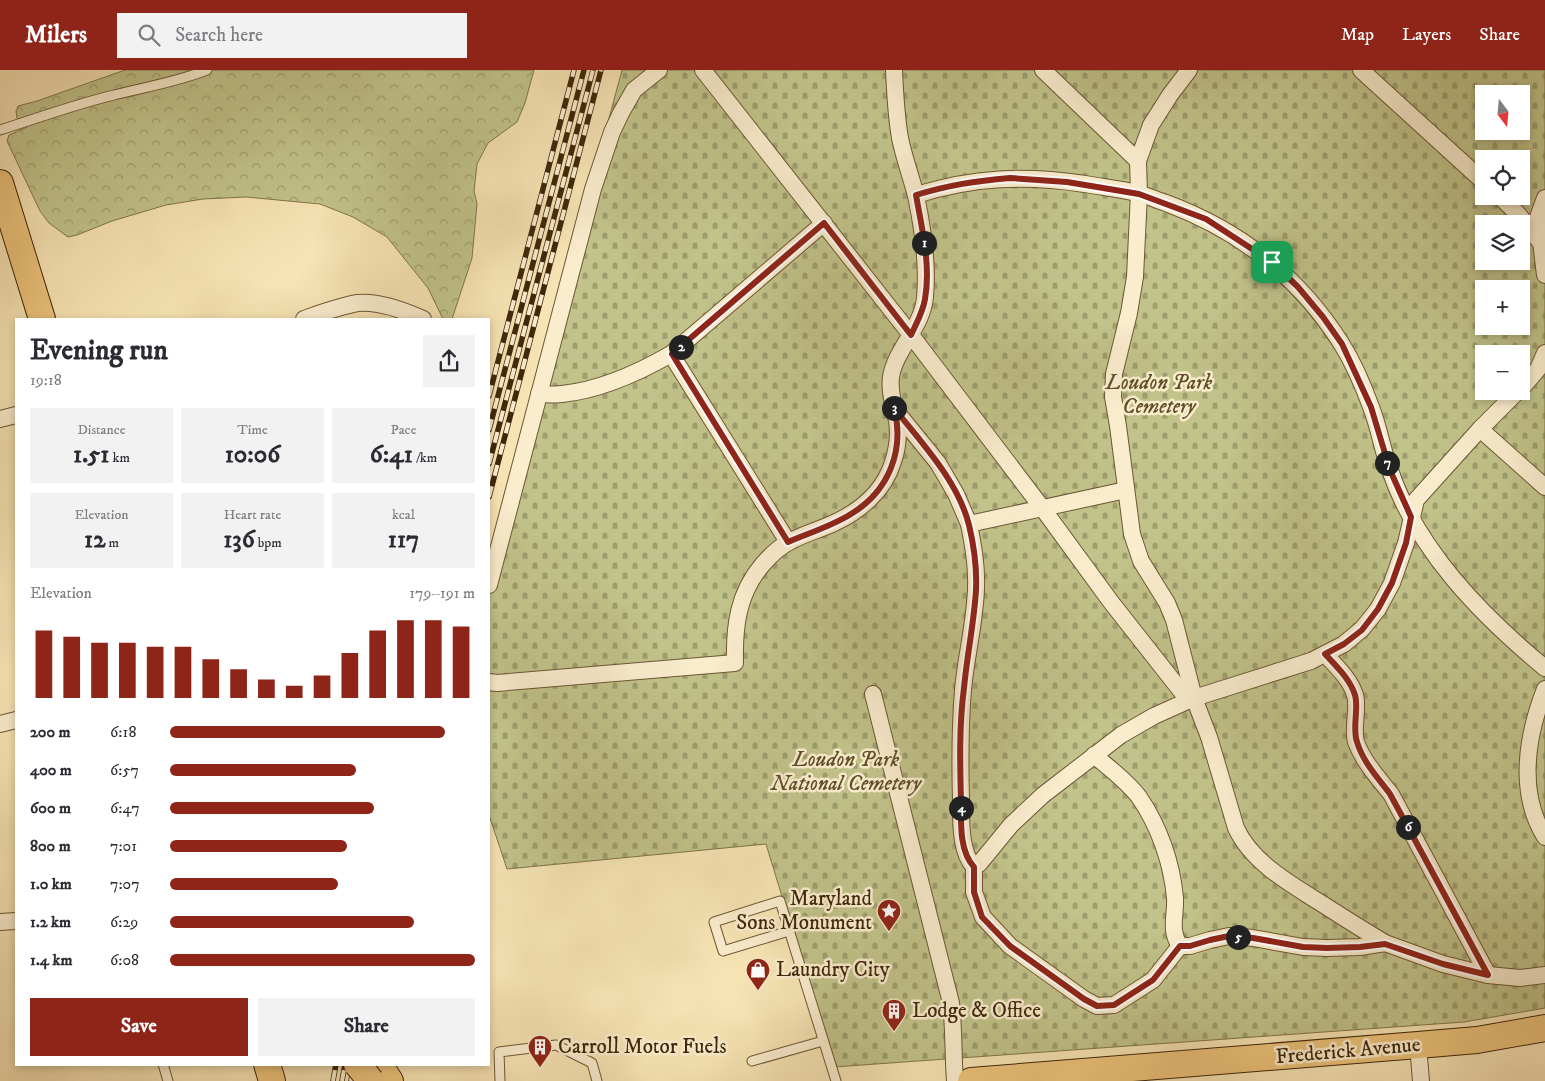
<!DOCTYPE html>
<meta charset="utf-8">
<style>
body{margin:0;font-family:"IM FELL DW Pica",serif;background:#f2f2f3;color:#2b2b33;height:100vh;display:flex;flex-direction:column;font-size:19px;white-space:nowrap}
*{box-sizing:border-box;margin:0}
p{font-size:16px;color:#7c7c81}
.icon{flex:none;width:28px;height:28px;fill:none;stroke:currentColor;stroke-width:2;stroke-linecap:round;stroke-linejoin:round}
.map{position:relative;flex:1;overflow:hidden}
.sheet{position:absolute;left:15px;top:248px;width:475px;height:748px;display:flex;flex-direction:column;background:#fff;border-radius:0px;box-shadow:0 2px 8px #0003}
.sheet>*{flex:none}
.needle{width:32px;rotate:164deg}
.controls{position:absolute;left:1475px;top:15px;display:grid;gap:10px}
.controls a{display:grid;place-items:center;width:55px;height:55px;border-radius:0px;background:#fff;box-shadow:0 2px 8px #0003;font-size:25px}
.pin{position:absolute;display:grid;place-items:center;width:42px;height:42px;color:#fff;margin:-21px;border-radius:10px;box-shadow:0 2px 8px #0006}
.km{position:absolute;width:25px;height:25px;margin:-12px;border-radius:50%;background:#222;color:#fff;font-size:14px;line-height:25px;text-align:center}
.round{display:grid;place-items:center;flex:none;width:52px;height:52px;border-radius:0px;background:#f2f2f3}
.headline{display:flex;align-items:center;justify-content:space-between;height:85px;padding:0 15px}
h1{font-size:28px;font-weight:700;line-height:38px}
.metrics{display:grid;grid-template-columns:repeat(3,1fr);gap:8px;height:85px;padding:5px 15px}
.metrics div{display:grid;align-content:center;border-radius:0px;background:#f2f2f3;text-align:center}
.metrics b{font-size:25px;font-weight:700}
.metrics small{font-size:14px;font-weight:400}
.metrics p{font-size:14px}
.chart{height:140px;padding:10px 15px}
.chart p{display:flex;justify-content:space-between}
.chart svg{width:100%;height:90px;margin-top:5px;stroke:#8f2418;stroke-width:6}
.primary-button{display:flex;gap:10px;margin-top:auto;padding:10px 15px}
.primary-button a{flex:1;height:58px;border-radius:0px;background:#8f2418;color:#fff;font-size:20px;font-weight:700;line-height:58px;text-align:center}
.primary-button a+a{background:#f2f2f3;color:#2b2b33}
ul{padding:0 15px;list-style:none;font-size:16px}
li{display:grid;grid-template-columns:80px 60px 1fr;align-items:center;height:38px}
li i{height:12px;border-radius:6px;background:#8f2418}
header{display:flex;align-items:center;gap:30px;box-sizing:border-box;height:70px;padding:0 25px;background:#8f2418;color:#fff}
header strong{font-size:24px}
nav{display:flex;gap:28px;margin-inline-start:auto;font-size:18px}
.search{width:350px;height:45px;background:#f2f2f3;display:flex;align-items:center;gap:12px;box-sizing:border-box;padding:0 18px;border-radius:0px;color:#7c7c81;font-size:19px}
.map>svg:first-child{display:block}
.forest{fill:url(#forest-crowns);stroke:#80754a}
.cemetery{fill:url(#cemetery-stones);stroke:#80754a;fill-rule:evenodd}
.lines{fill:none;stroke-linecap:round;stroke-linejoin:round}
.lane-casing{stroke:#6d5634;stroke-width:11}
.street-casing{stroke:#6d5634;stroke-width:18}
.primary-casing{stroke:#3f270a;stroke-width:28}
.lane{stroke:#faedce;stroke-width:9}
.street{stroke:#faedce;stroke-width:16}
.primary{stroke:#ecc27a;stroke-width:26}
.rail-casing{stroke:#3f270a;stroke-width:5.5}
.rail{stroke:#faedce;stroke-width:4;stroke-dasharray:11;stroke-linecap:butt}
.primary-bridge-casing{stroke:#3f270a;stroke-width:28;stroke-linecap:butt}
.primary-bridge{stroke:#ecc27a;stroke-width:26}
.route-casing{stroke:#fff;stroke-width:10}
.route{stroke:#8f2418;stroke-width:6}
.labels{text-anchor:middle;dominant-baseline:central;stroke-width:5;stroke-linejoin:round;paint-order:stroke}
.park-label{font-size:21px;font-style:italic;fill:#604e2a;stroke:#faedce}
.poi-label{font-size:21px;fill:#3f270a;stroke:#faedce;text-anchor:start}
.street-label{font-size:21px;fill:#3f270a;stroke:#faedce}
</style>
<header>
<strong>Milers</strong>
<div class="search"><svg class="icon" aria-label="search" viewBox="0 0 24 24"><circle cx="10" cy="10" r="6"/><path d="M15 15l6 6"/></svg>Search here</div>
<nav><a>Map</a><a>Layers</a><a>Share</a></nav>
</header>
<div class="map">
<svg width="1545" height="1011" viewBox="0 0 1545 1011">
<defs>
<pattern id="forest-crowns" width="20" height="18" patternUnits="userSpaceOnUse" patternTransform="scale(1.25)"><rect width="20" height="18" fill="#c1c38a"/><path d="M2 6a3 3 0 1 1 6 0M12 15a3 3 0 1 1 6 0" fill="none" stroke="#9e9e6f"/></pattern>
<pattern id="cemetery-stones" width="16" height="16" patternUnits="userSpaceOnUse" patternTransform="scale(1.25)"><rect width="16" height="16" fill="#c1c38a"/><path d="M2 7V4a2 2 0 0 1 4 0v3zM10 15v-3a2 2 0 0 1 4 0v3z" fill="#9e9e6f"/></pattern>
</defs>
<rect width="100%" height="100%" fill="#f7e4b4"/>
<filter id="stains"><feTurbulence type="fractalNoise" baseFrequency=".004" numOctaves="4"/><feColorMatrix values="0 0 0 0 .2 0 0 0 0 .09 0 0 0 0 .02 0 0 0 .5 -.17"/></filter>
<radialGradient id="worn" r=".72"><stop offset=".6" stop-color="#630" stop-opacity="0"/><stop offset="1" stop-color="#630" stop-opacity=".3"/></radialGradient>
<path class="forest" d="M125,0h409l-9,33 -8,19 -29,21 -11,21 -3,27 3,13 -5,54 -20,61h-9l-15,-31 -41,-51 -34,-20 -33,-13 -74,-7 -43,2 -37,6 -54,16 -35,14 -9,2 -19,-14 -9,-12 -33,-70 2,-6 18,-8 -10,-9 -1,-7 2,-5 19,-5z"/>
<path class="cemetery" d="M622,0h923v938l-81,14 -630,45 -68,-223 -259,25 -18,-54v-252zM1484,24h37v37h-37zM1484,89h37v37h-37zM1484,154h37v37h-37zM1484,219h37v37h-37zM1484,284h37v37h-37z"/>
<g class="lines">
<defs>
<g id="lane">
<path d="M0,60c38,-12 76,-26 114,-35 31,-8 63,-13 93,-25"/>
<path d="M789,861l-66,20 -9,-29 66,-21 56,180"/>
<path d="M752,991l71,-20"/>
<path d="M163,994l5,17"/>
<path d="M500,1011l-1,-29 57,-7 36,18 5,18"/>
</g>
<g id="street">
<path d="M703,0l208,265 132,174 68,93 70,89 13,7"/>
<path d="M1043,0l95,91"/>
<path d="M1189,0l-19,25 -19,30 -13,36 1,32 -4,84 -6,36 -15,61 -1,23 5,29 14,108 9,27 26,42 7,17 20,78 15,39 27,91c16,35 56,57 88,77 20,13 41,26 61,38"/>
<path d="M1361,0l123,112"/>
<path d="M916,125c58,-18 108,-20 169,-11 17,3 35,5 52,9 10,2 19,7 29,10 73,27 133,74 175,140 12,19 22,42 30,64 8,20 11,42 19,63 27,80 91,145 155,198"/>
<path d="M1499,126l19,18 22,28"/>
<path d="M1545,128l-7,19 7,58"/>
<path d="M304,249c17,-6 36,-13 54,-16 21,-2 45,7 65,16"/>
<path d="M671,284l117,188"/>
<path d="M1521,319l17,-20 7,-16"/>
<path d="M539,324c8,0 16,1 23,0 39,-4 76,-21 109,-40l153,-131"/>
<path d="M895,340l43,53 18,31 13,30"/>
<path d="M0,349l16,-4"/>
<path d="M1480,359l65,58"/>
<path d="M1126,420l-157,34c4,21 8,42 7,64 -1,35 -10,68 -13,102 -3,37 -3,74 -2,111 0,20 -1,51 13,66l5,-3 32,-39 32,-30 78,-60 33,-19 40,-18 117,-37 33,-17 18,-15 16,-20 14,-26 14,-40 10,-43 64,-71 38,-38"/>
<path d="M489,515l104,-396 19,-57 9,-19 13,-23 25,-20"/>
<path d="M1325,584c11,12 25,25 30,41 4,13 -3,33 1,47 7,19 22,36 35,52l97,181"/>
<path d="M489,612l8,1 238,-20c-1,-37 3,-70 28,-99 7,-8 16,-17 26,-22 14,-8 30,-12 45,-19 26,-12 50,-32 59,-61 4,-12 6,-28 4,-41 -3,-15 -8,-29 -6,-44 4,-27 32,-51 34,-80 3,-33 -2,-68 -9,-101 -5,-20 -12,-38 -16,-58 -4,-23 -5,-45 -6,-68"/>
<path d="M1545,619c-18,46 -28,103 0,148"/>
<path d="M873,624l78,309c3,26 2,52 4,78"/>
<path d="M0,654l16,-4"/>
<path d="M1094,685c15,13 33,26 45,42 20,29 33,66 36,101 1,18 -6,32 5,48h10l20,-6 19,-4 24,2 50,9 24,1 33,-1 25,-4 58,21 45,11 32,3 25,-3"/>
<path d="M974,797v25l9,25 27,29 74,53 13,7 17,-1 39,-25 27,-34"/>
<path d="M0,852l16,-1"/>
<path d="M1418,975l3,36"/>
</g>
<g id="primary">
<path d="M0,113l42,136"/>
<path d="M267,994l5,17"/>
<path d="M379,994l11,17"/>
<path d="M971,1011l447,-36 59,-5 68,-12"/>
</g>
</defs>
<use href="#lane" class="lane-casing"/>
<use href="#street" class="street-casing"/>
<use href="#primary" class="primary-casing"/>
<use href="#lane" class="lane"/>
<use href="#street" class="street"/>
<use href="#primary" class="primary"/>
<defs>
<g id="rail">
<path d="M489,326l85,-326"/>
<path d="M489,360l95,-360"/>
<path d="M489,394l104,-394"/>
<path d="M489,427l112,-427"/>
<path d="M333,1011l3,-17"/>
<path d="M342,1011l3,-17"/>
<path d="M351,1011l3,-17"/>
<path d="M361,1011l2,-17"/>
</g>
</defs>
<use href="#rail" class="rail-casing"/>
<use href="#rail" class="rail"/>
<defs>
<path id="primary-bridge" d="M357,994l14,17"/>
</defs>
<use href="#primary-bridge" class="primary-bridge-casing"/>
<use href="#primary-bridge" class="primary-bridge"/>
</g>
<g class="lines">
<defs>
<path id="route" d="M1010,108l57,4 72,12 67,25 66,43 26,25 25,30 19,27 29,63 19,63 21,47 -5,26 -14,40 -14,26 -16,21 -18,14 -19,10c11,12 25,25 30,41 4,13 -3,33 2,47 6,20 21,36 33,52l98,181 -45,-11 -58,-20 -25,3 -33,1 -24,-1 -50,-9 -24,-2 -19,4 -20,6h-10l-27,34 -39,25 -17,1 -13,-7 -74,-53 -28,-29 -8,-25v-25c-15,-16 -13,-45 -13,-65 -1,-38 -2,-77 3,-114 3,-33 10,-65 12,-98 1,-22 -2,-44 -7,-65 -11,-44 -48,-83 -75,-117 11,42 -5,83 -43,106 -19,12 -42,19 -63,28l-116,-188 152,-131 87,112c5,-11 12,-23 14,-36 6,-34 -3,-70 -9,-104 33,-10 59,-14 94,-17z"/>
</defs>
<use href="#route" class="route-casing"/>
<use href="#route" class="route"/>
</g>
<defs>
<symbol id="sight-pin" viewBox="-11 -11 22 30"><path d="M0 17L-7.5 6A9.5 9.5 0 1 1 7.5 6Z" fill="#8f2418" stroke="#faedce"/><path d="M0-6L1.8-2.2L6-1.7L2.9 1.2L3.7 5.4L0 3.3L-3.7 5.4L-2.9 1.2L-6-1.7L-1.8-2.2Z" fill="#fff"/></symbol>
<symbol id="shop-pin" viewBox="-11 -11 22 30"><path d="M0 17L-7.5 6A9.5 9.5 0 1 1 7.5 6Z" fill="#8f2418" stroke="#faedce"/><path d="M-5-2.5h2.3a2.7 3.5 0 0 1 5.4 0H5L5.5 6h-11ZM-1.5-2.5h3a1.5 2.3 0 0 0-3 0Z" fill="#fff"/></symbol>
<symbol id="building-pin" viewBox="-11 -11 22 30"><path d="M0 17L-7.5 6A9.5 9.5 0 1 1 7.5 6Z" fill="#8f2418" stroke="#faedce"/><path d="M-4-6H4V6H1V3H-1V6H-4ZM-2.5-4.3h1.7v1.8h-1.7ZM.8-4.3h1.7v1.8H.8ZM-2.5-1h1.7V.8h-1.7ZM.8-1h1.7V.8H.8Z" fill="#fff"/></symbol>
</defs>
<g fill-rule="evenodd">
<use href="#sight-pin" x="875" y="827" width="28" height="38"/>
<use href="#shop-pin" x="744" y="886" width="28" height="38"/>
<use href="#building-pin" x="880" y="927" width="28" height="38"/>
<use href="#building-pin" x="526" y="963" width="28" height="38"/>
</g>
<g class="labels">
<g class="park-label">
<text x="1159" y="313">Loudon Park<tspan x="1159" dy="24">Cemetery</tspan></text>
<text x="846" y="690">Loudon Park<tspan x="846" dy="24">National Cemetery</tspan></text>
</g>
<g class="poi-label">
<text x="872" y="829" text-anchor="end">Maryland<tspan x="872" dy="24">Sons Monument</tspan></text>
<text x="776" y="900">Laundry City</text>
<text x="912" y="941">Lodge &amp; Office</text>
<text x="558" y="977">Carroll Motor Fuels</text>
</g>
<g class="street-label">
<text transform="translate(1348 981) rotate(-5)">Frederick Avenue</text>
</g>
</g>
<rect width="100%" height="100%" filter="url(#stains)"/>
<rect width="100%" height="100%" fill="url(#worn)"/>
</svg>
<div class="controls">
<a><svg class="needle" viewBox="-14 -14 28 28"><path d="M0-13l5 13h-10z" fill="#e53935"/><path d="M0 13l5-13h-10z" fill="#7c7c81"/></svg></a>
<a><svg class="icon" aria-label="locate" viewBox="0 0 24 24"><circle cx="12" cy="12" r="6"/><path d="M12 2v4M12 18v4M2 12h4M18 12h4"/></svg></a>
<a><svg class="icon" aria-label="layers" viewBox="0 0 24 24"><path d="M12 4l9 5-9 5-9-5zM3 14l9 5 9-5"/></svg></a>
<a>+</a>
<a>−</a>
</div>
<div class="pin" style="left:1272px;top:192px;background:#1e9e55"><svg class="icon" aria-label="arrive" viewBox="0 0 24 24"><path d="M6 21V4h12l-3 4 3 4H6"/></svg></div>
<b class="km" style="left:924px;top:173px">1</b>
<b class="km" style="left:681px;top:277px">2</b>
<b class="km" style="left:894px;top:338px">3</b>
<b class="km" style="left:961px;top:738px">4</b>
<b class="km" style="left:1238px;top:867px">5</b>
<b class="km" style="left:1408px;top:757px">6</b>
<b class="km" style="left:1387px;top:393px">7</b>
<section class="sheet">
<div class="headline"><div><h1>Evening run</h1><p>19:18</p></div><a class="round"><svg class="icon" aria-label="share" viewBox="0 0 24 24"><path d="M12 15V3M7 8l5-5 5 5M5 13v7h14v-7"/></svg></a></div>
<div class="metrics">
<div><p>Distance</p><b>1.51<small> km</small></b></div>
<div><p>Time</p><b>10:06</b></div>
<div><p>Pace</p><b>6:41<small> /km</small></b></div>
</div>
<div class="metrics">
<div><p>Elevation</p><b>12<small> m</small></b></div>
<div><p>Heart rate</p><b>136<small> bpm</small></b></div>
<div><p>kcal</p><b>117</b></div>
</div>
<div class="chart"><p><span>Elevation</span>179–191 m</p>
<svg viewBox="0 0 160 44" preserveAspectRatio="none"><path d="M5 44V11M15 44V14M25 44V17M35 44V17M45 44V19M55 44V19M65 44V25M75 44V30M85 44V35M95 44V38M105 44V33M115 44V22M125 44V11M135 44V6M145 44V6M155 44V9"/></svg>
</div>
<ul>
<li><b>200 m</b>6:18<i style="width:90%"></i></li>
<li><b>400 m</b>6:57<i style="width:61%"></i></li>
<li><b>600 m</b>6:47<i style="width:67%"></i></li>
<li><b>800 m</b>7:01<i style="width:58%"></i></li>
<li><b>1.0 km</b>7:07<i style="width:55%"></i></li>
<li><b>1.2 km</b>6:29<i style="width:80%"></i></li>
<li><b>1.4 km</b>6:08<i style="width:100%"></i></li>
</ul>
<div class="primary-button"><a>Save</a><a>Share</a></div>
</section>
</div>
